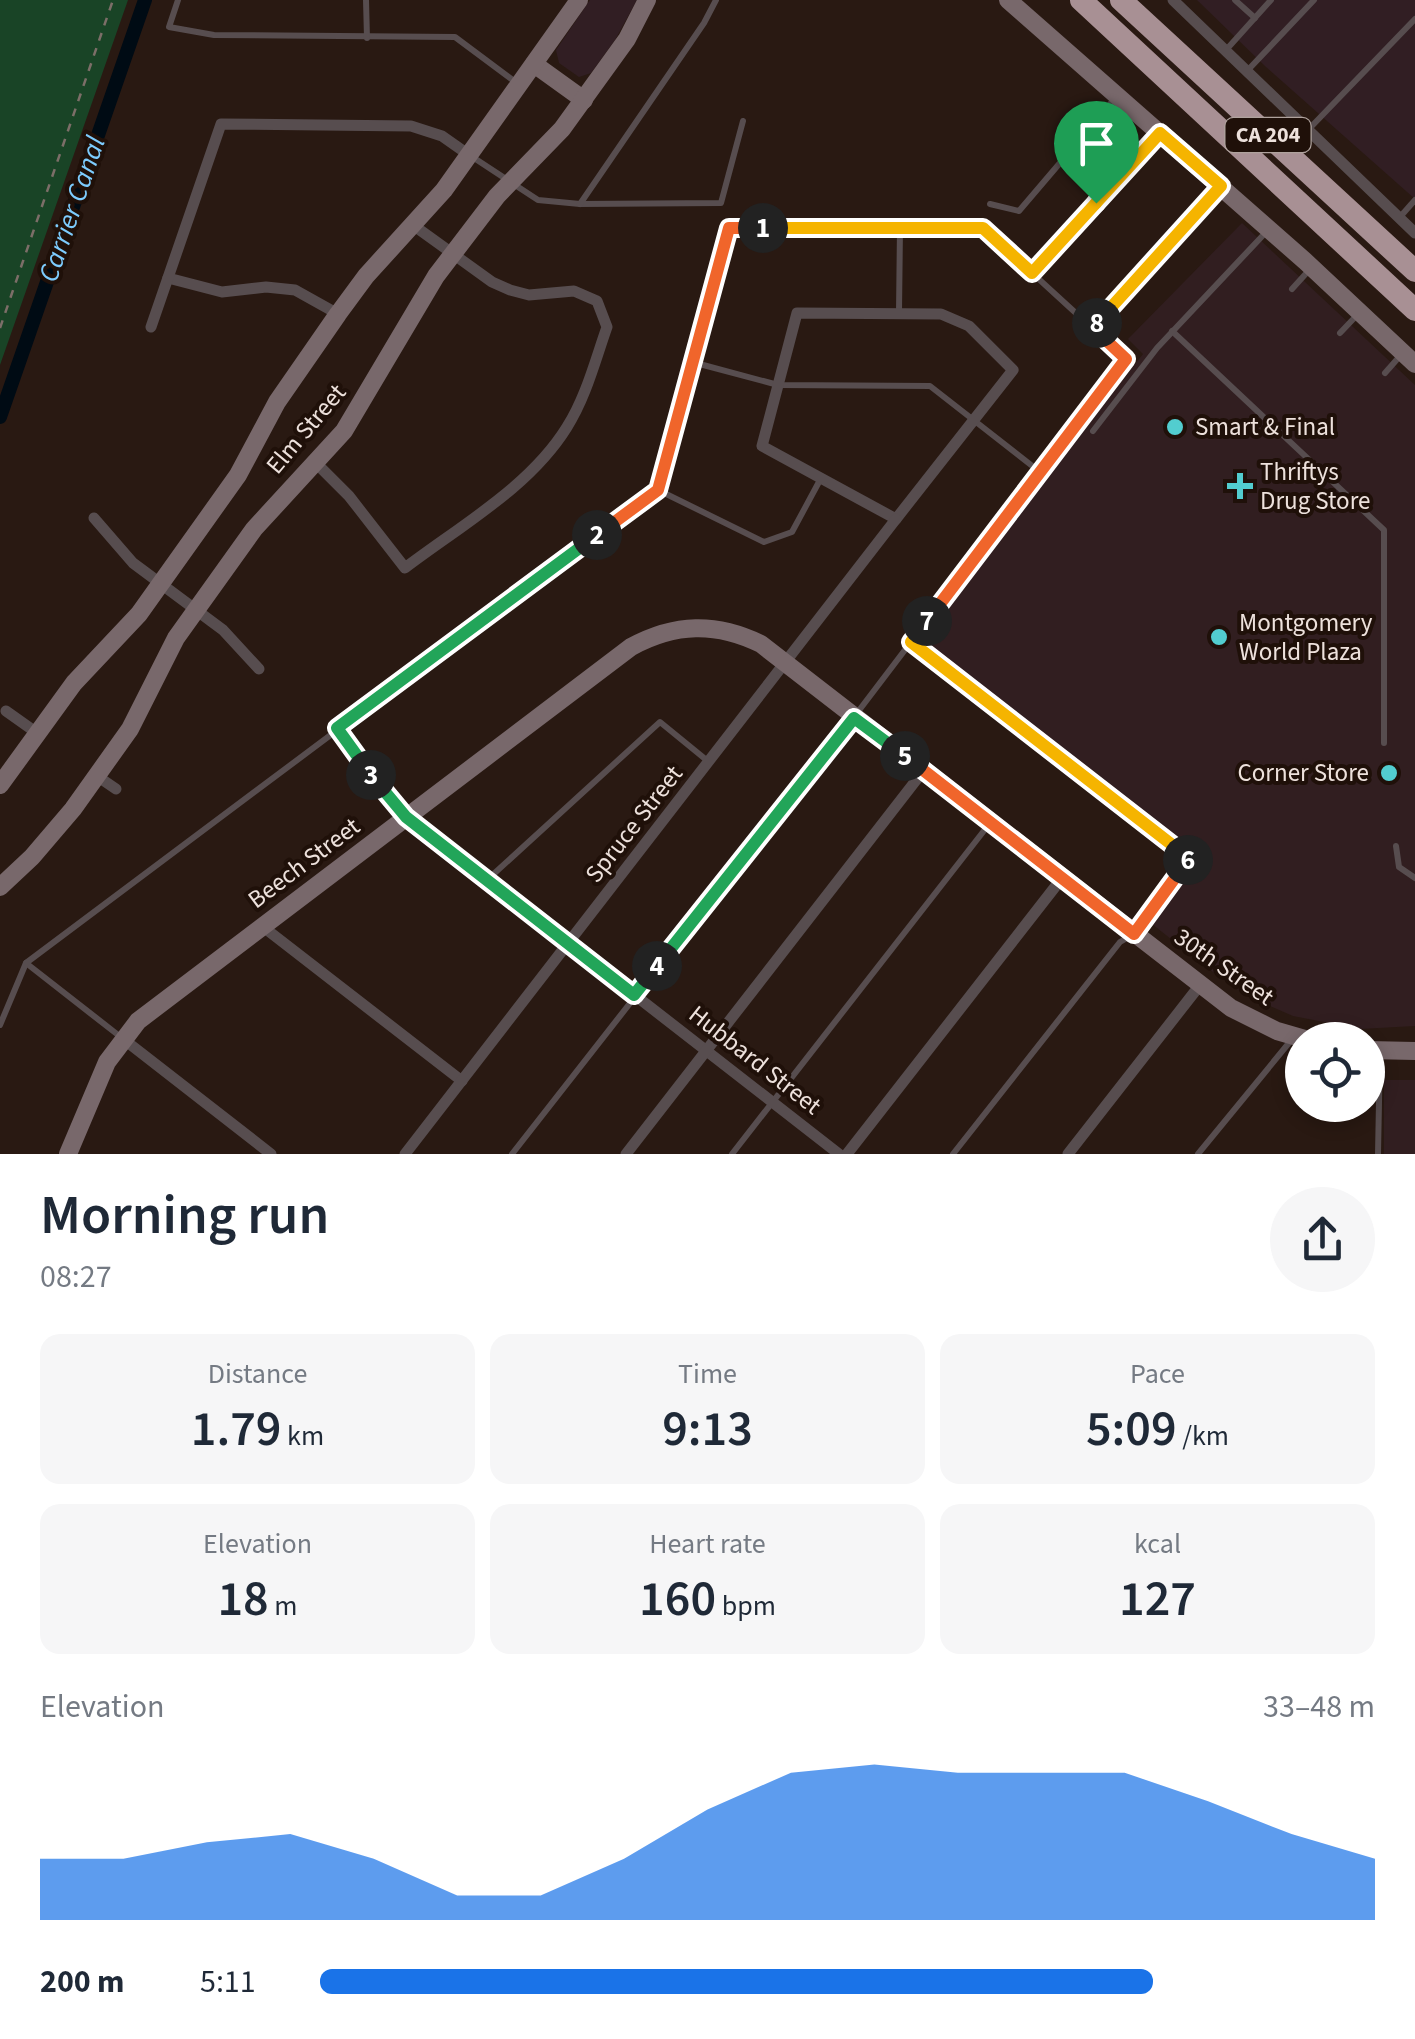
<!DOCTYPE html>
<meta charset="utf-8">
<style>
body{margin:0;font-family:"Source Sans 3",sans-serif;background:#f6f6f7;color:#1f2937;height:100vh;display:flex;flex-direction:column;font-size:38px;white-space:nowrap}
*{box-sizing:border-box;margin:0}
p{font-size:32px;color:#747a83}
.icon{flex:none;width:55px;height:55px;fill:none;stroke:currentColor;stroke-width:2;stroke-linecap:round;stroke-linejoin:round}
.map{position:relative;height:1154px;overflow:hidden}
.sheet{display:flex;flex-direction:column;background:#fff;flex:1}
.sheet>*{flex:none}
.controls{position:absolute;left:1285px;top:1022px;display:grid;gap:20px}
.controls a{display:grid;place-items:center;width:100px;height:100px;border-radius:50%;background:#fff;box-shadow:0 5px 15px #0003;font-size:50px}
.pin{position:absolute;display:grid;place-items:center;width:85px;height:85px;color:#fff;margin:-102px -42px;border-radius:50% 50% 50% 0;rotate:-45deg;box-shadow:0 0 10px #0007}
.pin .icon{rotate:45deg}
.km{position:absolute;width:50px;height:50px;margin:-25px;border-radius:50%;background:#222;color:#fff;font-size:28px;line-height:50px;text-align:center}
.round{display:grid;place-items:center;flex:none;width:105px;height:105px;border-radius:52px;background:#f6f6f7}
.headline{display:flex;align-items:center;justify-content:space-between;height:170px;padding:0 40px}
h1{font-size:55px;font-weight:600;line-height:75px}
.figures{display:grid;grid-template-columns:repeat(3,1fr);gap:15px;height:170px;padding:10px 40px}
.figures div{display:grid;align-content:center;border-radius:20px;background:#f6f6f7;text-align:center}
.figures b{font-size:50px;font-weight:600}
.figures small{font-size:28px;font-weight:400}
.figures p{font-size:28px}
.chart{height:280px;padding:20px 40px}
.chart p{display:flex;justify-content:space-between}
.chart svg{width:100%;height:180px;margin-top:10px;fill:#1a73e8;opacity:.7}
ul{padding:0 40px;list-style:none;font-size:32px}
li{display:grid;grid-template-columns:160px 120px 1fr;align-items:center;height:75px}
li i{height:25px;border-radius:12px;background:#1a73e8}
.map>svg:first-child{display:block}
.commercial{fill:#311e20}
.industrial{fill:#311e23}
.green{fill:#194426}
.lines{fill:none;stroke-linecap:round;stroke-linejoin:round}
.canal{stroke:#000b14;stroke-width:14}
.path{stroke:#7c6e68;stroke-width:2.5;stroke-dasharray:8 8;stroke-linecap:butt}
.lane{stroke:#574d4f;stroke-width:6}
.street{stroke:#574d4f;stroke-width:11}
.secondary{stroke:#78686b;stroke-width:18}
.highway{stroke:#a89094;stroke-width:22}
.split-1-casing{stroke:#fff;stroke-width:20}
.split-2-casing{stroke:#fff;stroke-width:20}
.split-3-casing{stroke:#fff;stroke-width:20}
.split-4-casing{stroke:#fff;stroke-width:20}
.split-5-casing{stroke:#fff;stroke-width:20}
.split-6-casing{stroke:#fff;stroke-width:20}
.split-7-casing{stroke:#fff;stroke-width:20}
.split-8-casing{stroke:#fff;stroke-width:20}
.split-9-casing{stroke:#fff;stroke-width:20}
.split-1{stroke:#f5b400;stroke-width:12}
.split-2{stroke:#f0652b;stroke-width:12}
.split-3{stroke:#22a559;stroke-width:12}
.split-4{stroke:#22a559;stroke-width:12}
.split-5{stroke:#22a559;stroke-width:12}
.split-6{stroke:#f0652b;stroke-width:12}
.split-7{stroke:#f5b400;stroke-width:12}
.split-8{stroke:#f0652b;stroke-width:12}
.split-9{stroke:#f5b400;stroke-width:12}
.poi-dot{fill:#52cdcf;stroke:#1f1009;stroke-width:4}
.labels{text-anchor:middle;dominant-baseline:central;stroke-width:8;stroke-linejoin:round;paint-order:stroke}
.shield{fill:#1f1009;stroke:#afa29d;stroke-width:2.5}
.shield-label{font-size:22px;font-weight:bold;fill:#ede1dc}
.poi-label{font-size:25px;fill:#ede1dc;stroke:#1f1009;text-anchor:start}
.street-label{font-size:25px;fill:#ede1dc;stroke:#1f1009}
.water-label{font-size:28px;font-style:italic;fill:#7dccfe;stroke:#1f1009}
</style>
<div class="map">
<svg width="1415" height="1154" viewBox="0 0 1415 1154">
<rect width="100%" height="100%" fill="#291912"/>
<g class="commercial">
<path d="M1242,223l173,162v641l-55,3 -67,-13 -48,-21 -36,-26 -57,-45 51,-66 -280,-215 -1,-8 221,-281 -15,-15z"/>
<rect x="1384" y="1080" width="31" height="74"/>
</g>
<g class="industrial">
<path d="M590,0h47l-22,40 -24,33 -12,4 -20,-14 -3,-13z"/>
<path d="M1197,0h218v199l-149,-132z"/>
</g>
<path class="green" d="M0,0h128l-128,365z"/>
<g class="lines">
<path class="canal" d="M0,417l145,-417"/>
<path class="path" d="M0,328l113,-328"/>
<g class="lane">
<path d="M178,0l-9,27 45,8 241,2 63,47"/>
<path d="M366,0l1,38"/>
<path d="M1235,0l20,18"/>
<path d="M1226,50l45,-50"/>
<path d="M1247,71l67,-71"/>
<path d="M1308,130l107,-111"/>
<path d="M471,156l67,44 42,4 141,-1 22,-82"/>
<path d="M580,204l124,-181 12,-23"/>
<path d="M990,204l29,7 98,-115"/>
<path d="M1400,217l15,-17"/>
<path d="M1032,273l128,-139"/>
<path d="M1292,289l19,-21"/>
<path d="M899,312l1,-84"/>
<path d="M1093,329l127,-142"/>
<path d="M1172,331l212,199v213"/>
<path d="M1340,333l19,-20"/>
<path d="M692,362l86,23 152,1 110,86"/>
<path d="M1385,373l15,-17"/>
<path d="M1093,431l64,-83 111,-118"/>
<path d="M911,642l278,216 -55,76 -14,8 -167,212"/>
<path d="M337,728l66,86"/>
<path d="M1396,846l3,21 16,11"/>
<path d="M487,880l173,-158 49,40"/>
<path d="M26,963l96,75"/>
<path d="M0,1025l26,-62 632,-473 106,52 28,-10 28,-52"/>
<path d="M512,1154l342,-437 272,-358 -143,-131h-254l-71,262"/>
<path d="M732,1154l258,-331"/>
<path d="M1198,1154l95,-116"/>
<path d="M1378,1154l2,-104"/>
</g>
<g class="street">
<path d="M1173,0l242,233"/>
<path d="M168,278l54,14 44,-5 29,3 43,24"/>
<path d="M797,313l144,1 28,12 44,44 -117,149 -134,-73z"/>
<path d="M151,327l70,-203 190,2 31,10 27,19"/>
<path d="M315,462l34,34 56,72c55,-42 125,-81 162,-141 19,-30 28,-66 40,-100l-10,-26 -23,-10 -45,4 -19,-5 -18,-8 -79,-57"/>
<path d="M94,518l39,45 90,67 36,39"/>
<path d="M6,711l31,22"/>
<path d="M97,776l19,13"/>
<path d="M406,817l433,337"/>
<path d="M262,926l200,155"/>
<path d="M122,1038l149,116"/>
<path d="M405,1154l491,-635"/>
<path d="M626,1154l298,-384"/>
<path d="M847,1154l215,-276"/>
<path d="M1068,1154l132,-169"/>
</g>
<g class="secondary">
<path d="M1008,0l297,261 110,103"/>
<path d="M534,64l50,36"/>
<path d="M0,785l74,-102 65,-69 99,-139 39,-73 61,-88 28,-38 78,-86 135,-190"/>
<path d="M0,887l32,-30 41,-48 57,-80 46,-91 78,-109 90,-98 92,-155 61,-80 65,-67 65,-90 20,-39"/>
<path d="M1368,1050l47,1"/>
<path d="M68,1154l39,-92 31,-41 493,-374c44,-24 85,-25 130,-3l470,364 46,23 31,9"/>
</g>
<g class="highway">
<path d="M1081,0l334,310"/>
<path d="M1121,0l294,271"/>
</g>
</g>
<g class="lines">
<defs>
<path id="split-1" d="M763,228h220l49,45 64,-70"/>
<path id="split-2" d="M597,535l61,-45 71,-262h34"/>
<path id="split-3" d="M371,775l-34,-47 260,-193"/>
<path id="split-4" d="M371,775l35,42 228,178 23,-29"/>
<path id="split-5" d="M657,966l197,-248 51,38"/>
<path id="split-6" d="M905,756l229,178 54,-74"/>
<path id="split-7" d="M927,621l-16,21 278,216 -1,2"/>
<path id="split-8" d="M927,621l199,-262 -33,-31 4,-5"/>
<path id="split-9" d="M1096,203l64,-70 61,53 -124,137"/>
</defs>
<use href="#split-1" class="split-1-casing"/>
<use href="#split-2" class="split-2-casing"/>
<use href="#split-3" class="split-3-casing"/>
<use href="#split-4" class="split-4-casing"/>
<use href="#split-5" class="split-5-casing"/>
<use href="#split-6" class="split-6-casing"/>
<use href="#split-7" class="split-7-casing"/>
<use href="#split-8" class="split-8-casing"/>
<use href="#split-9" class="split-9-casing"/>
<use href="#split-1" class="split-1"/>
<use href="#split-2" class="split-2"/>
<use href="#split-3" class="split-3"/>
<use href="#split-4" class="split-4"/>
<use href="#split-5" class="split-5"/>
<use href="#split-6" class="split-6"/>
<use href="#split-7" class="split-7"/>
<use href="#split-8" class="split-8"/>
<use href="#split-9" class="split-9"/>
</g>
<g class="poi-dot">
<circle cx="1175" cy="427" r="10"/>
<path d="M1235 471h10v10h10v10h-10v10h-10v-10h-10v-10h10z"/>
<circle cx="1219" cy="637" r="10"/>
<circle cx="1389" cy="773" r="10"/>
</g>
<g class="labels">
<rect class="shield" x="1225.5" y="118" width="85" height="34" rx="8"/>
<g class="shield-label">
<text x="1268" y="135">CA 204</text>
</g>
<g class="poi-label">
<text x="1195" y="427">Smart &amp; Final</text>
<text x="1260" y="472">Thriftys<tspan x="1260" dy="29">Drug Store</tspan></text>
<text x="1239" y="623">Montgomery<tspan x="1239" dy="29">World Plaza</tspan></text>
<text x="1369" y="773" text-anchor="end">Corner Store</text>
</g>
<g class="street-label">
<text transform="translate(306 429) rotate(-50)">Elm Street</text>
<text transform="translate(634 824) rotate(-52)">Spruce Street</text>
<text transform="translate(304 863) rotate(-37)">Beech Street</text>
<text transform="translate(1224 967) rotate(35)">30th Street</text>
<text transform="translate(755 1060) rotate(38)">Hubbard Street</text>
</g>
<g class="water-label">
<text transform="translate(72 209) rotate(-71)">Carrier Canal</text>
</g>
</g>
</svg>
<div class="controls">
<a><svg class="icon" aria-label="locate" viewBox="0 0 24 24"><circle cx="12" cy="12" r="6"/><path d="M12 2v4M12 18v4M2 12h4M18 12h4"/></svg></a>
</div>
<div class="pin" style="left:1096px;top:203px;background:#1e9e55"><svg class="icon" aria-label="arrive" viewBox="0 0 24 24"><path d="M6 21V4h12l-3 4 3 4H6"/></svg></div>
<b class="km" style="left:763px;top:228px">1</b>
<b class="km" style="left:597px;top:535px">2</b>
<b class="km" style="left:371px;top:775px">3</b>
<b class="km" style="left:657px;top:966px">4</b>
<b class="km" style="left:905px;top:756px">5</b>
<b class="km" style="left:1188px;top:860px">6</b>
<b class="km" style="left:927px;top:621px">7</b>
<b class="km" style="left:1097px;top:323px">8</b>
</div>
<section class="sheet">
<div class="headline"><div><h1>Morning run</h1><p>08:27</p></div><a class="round"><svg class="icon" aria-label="share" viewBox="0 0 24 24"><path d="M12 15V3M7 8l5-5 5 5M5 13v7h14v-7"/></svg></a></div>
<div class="figures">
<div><p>Distance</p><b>1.79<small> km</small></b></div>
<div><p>Time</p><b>9:13</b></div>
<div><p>Pace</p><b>5:09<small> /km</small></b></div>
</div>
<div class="figures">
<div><p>Elevation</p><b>18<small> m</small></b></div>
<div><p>Heart rate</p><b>160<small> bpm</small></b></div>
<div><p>kcal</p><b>127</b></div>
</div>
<div class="chart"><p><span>Elevation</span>33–48 m</p>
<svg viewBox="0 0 160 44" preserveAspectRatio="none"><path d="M0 44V29L10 29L20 25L30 23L40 29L50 38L60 38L70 29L80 17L90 8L100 6L110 8L120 8L130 8L140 15L150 23L160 29V44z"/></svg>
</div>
<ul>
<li><b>200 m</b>5:11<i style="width:79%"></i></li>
</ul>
</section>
